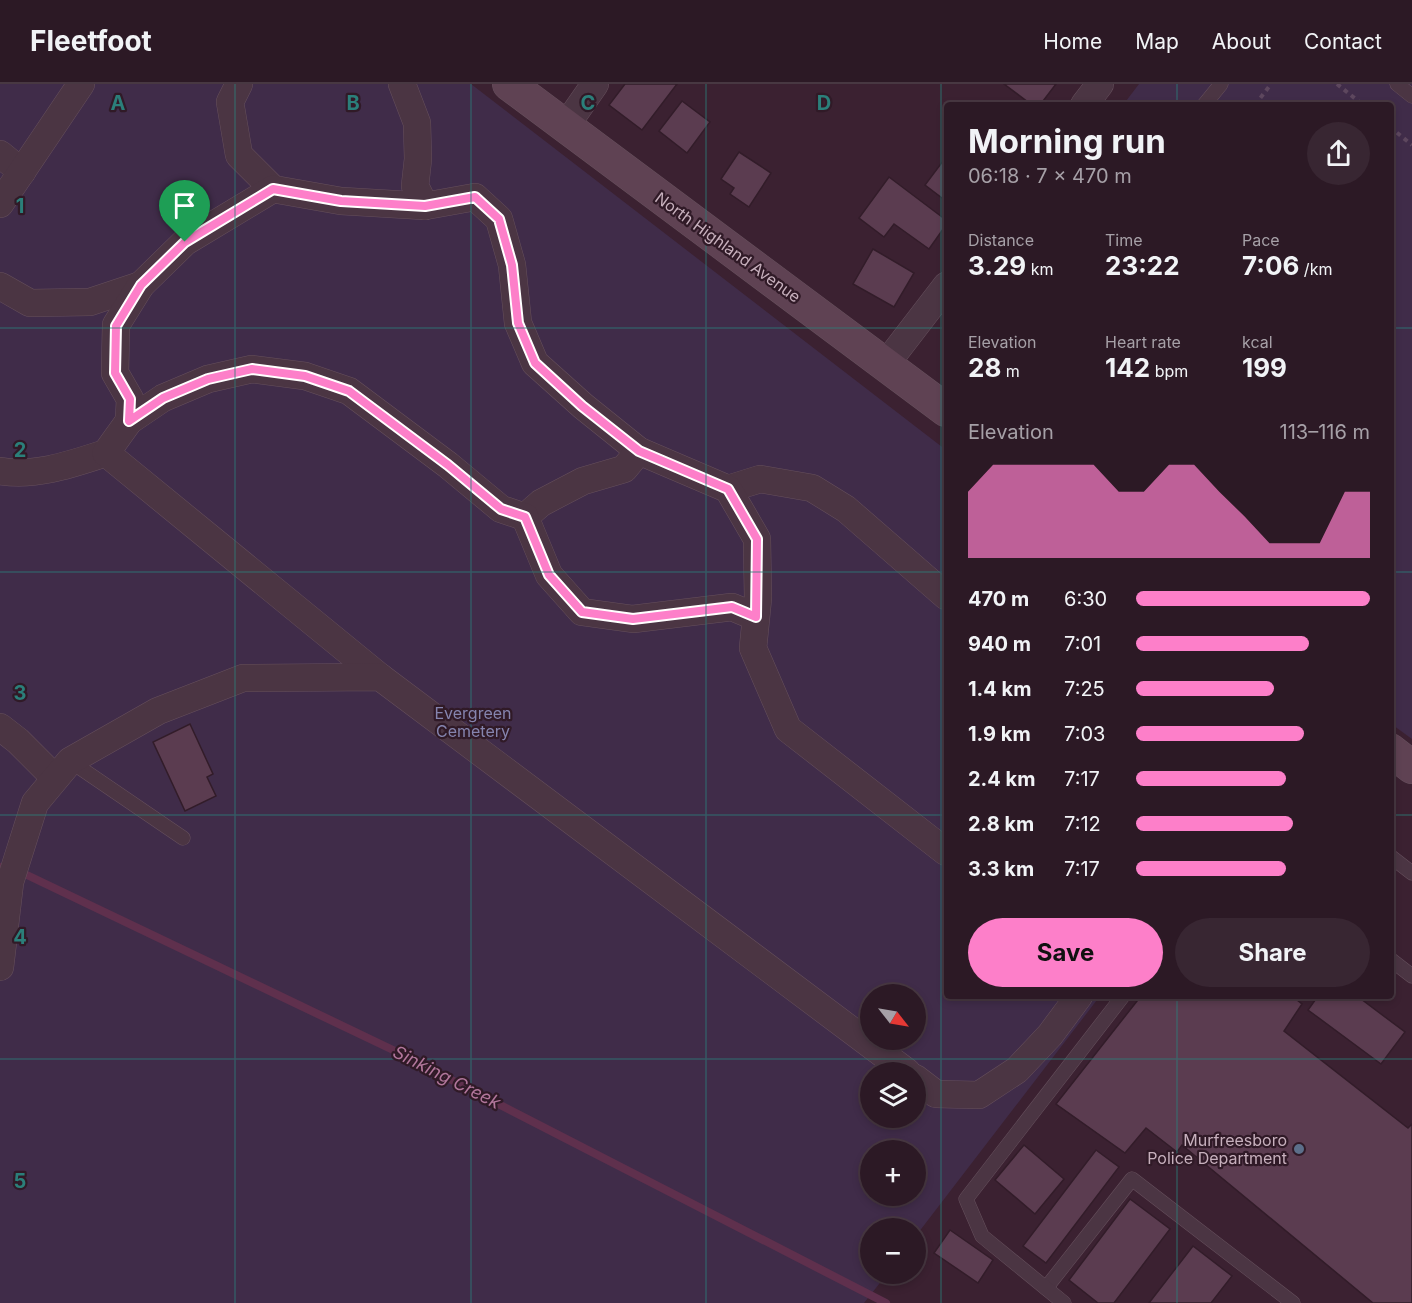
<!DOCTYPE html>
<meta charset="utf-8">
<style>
body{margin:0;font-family:Inter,sans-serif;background:#382632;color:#f1f3f6;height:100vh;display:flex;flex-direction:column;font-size:22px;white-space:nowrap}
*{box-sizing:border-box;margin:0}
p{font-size:20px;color:#a6a0a7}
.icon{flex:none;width:33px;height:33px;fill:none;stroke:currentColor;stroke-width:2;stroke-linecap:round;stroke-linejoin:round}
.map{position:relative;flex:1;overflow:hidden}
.panel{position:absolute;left:944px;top:18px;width:450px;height:897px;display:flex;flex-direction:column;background:#2c1925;border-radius:6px;box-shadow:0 3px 9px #0003,0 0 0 2px #483842}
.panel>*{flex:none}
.needle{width:39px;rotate:121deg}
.fabs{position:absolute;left:860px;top:900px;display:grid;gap:12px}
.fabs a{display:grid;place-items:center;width:66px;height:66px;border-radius:50%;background:#2c1925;box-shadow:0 3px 9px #0003,0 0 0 2px #483842;font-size:30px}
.pin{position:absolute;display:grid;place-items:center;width:51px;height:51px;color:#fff;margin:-62px -26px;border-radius:50% 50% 50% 0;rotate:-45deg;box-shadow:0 0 6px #0007}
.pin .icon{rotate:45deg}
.round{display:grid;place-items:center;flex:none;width:63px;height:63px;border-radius:32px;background:#382632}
.overview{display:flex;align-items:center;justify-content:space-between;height:102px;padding:0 24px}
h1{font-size:33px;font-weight:700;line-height:45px}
.metrics{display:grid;grid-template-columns:repeat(3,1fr);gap:9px;height:102px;padding:6px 24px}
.metrics div{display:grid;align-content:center}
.metrics b{font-size:26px;font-weight:700}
.metrics small{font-size:16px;font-weight:400}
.metrics p{font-size:16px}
.chart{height:168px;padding:12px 24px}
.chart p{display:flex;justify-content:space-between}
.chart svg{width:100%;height:108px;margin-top:6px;fill:#fd7fc9;opacity:.7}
.button{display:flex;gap:12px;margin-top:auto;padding:12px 24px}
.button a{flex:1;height:69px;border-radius:36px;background:#fd7fc9;color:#111;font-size:24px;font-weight:700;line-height:69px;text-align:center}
.button a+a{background:#382632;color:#f1f3f6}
ul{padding:0 24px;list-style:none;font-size:20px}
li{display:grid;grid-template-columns:96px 72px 1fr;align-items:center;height:45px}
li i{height:15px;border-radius:8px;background:#fd7fc9}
header{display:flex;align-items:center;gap:36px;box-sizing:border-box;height:84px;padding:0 30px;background:#2c1925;border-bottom:2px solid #483842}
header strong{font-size:28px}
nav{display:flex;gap:33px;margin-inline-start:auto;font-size:21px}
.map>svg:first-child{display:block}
.green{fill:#402c49;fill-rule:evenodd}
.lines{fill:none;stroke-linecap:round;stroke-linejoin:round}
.stream{stroke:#5f304d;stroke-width:8}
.building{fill:#5b3c50;stroke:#321c29;stroke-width:1.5}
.lane-casing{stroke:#66505d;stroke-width:15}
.street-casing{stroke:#66505d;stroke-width:28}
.secondary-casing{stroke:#66505d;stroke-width:34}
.path{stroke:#5d475e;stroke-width:4;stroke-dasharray:4.5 4.5;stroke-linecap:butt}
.lane{stroke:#4b3543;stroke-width:14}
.street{stroke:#4b3543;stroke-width:27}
.secondary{stroke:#5f4253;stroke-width:33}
.route-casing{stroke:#fff;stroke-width:12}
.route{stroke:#fd7fc9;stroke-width:8}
.grid{fill:none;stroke:#2b7f7a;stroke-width:1.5;stroke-opacity:0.55}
.service-dot{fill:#5c6f8a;stroke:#301a27;stroke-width:2}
.labels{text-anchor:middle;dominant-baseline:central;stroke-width:4.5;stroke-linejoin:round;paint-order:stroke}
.street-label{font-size:16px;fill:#c7b0bd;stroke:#301a27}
.park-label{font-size:16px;fill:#8584ae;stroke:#301a27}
.poi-label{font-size:16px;fill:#c7b0bd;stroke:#301a27;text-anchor:end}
.water-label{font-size:18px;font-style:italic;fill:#b1769b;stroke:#301a27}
.grid-label{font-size:20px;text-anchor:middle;font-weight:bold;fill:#2b7f7a;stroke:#301a27;stroke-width:4.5;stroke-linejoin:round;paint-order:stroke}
</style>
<header>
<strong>Fleetfoot</strong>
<nav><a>Home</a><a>Map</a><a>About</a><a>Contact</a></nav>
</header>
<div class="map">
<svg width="1412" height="1219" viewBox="0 0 1412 1219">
<rect width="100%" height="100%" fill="#3b2131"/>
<g class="green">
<path d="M0,0h471l475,366v546h154l-185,241v-9h-45v46h17l-23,29h-864zM870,910h45v46h-45zM870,988h45v46h-45zM870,1066h45v46h-45z"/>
<path d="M1139,0h273v655l-22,-16v-618h-267z"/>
</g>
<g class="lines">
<path class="stream" d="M0,783l27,8 366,175 493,253"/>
</g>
<g class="building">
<path d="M625,0h52l-35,46 -33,-25z"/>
<path d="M1004,0h52l-16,21h-8z"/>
<path d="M682,17l28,21 -23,31 -28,-22z"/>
<path d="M739,68l32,21 -22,34 -19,-13 4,-6 -13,-9z"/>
<path d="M946,73v44l-21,-16z"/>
<path d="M889,93l57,43v5l-17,24 -35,-25 -10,13 -25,-19z"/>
<path d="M873,165l41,24 -20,34 -41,-23z"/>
<path d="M190,640l23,50 -6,3 9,19 -31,15 -32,-69z"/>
<path d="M1141,912h151l10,8 -18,27 124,97 4,-4v179h-39l-191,-158 -5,7 -31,-24 -21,25 -69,-49z"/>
<path d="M1318,912h39l48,36 -24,32 -73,-54z"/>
<path d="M1024,1061l40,34 -29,35 -40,-34z"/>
<path d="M1096,1066l23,17 -73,96 -23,-17z"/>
<path d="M1130,1115l40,30 -56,74h-16l-29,-23z"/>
<path d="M950,1146l43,30 -15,23 -44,-30z"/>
<path d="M1193,1162l39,30 -21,27h-62z"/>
</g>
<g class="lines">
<defs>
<g id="lane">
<path d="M1397,0l15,12"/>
<path d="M1204,21l17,-21"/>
<path d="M70,677l113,77"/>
<path d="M1390,772l22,17"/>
<path d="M1390,875l22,17"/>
<path d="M1046,1204l86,-109 161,124"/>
<path d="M1064,1219l-82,-67 -16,-37 157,-203"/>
</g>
<g id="street">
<path d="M239,0l-9,18 9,53 34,34 68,12 84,5 50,-9 24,22 13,46 6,58 17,40 48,43 56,45"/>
<path d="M402,0l15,39 1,36 -3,27 10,20"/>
<path d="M1084,21l16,-21"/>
<path d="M565,43l30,-43"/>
<path d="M0,70l22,18"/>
<path d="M0,120l81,-120"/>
<path d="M0,202l30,17 60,-1 51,-17"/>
<path d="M886,280l60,-78"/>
<path d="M129,337l1,-22 -15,-26 1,-48 25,-40 44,-43 88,-53"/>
<path d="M0,387c36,6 72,-7 106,-18"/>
<path d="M728,405l32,-10 52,9 34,21 100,87"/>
<path d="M756,533l-24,-10 -99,12 -51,-7 -33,-37 -24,-58 16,-14 42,-22 41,-12 15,-18 89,38 29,50 1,59 -5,50 35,81 158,123"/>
<path d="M380,593l-274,-224 23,-32 34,-23 45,-19 44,-10 53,7 44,15 99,74 53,44 24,8"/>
<path d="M0,643l18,14 37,37"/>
<path d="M0,883l10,-85 25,-79 35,-42 88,-50 85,-33 137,-1 527,395"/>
<path d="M915,994l21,16 43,1 38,-25 33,-35 29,-39"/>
</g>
<g id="secondary">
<path d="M509,0l437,326"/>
<path d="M1390,666l22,17"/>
</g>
</defs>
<use href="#lane" class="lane-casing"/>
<use href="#street" class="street-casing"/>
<use href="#secondary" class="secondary-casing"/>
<g class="path">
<path d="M1337,0l26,21"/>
<path d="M1255,21l16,-21"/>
<path d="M1390,43l22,18"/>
</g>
<use href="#lane" class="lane"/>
<use href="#street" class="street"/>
<use href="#secondary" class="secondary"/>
</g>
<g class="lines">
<defs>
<path id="route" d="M273,105l68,12 84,5 50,-9 24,22 13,46 6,58 17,40 47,43 57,45 89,38 29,50 -1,78 -24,-10 -99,12 -51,-7 -33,-37 -24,-58 -24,-8 -53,-44 -99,-74 -44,-15 -53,-7 -44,10 -45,19 -34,23 1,-22 -15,-26 1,-47 25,-41 44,-43z"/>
</defs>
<use href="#route" class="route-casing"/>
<use href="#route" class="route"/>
</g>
<path class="grid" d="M235,0v1219M471,0v1219M706,0v1219M941,0v1219M1177,0v21M0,244h946M1390,244h22M0,488h946M1390,488h22M0,731h946M1390,731h22M1177,912v307M0,975h1412"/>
<circle class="service-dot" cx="1299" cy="1065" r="6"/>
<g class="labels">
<g class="street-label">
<text transform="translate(728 163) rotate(36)">North Highland Avenue</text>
</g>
<g class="park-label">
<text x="473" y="629">Evergreen<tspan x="473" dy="18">Cemetery</tspan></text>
</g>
<g class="poi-label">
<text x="1287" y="1056">Murfreesboro<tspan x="1287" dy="18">Police Department</tspan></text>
</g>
<g class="water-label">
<text transform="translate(447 993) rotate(27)">Sinking Creek</text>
</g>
</g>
<g class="grid-label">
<text x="118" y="26">A</text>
<text x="353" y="26">B</text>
<text x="588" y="26">C</text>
<text x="824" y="26">D</text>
<text x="20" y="129">1</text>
<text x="20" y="373">2</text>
<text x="20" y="616">3</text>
<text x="20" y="860">4</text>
<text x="20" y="1104">5</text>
</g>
</svg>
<div class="fabs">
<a><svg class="needle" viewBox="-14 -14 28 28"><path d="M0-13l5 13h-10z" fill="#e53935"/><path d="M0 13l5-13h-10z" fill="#a6a0a7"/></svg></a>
<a><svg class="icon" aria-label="layers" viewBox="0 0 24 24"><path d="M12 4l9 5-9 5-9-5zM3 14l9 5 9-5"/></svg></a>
<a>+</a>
<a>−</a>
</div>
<div class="pin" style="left:185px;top:158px;background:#1e9e55"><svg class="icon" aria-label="arrive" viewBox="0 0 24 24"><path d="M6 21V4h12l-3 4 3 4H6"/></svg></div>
<section class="panel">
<div class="overview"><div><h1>Morning run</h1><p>06:18 · 7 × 470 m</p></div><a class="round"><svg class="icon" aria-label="share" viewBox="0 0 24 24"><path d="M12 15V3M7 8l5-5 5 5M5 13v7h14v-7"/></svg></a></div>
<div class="metrics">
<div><p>Distance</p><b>3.29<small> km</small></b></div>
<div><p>Time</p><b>23:22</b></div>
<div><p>Pace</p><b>7:06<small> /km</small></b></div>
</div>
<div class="metrics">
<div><p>Elevation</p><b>28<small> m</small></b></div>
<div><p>Heart rate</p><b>142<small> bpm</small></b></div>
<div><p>kcal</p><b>199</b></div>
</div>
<div class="chart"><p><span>Elevation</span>113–116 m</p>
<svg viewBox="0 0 160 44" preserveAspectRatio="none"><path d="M0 44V17L10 6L20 6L30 6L40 6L50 6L60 17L70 17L80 6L90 6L100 17L110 27L120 38L130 38L140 38L150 17L160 17V44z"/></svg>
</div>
<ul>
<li><b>470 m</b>6:30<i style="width:100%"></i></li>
<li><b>940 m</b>7:01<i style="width:74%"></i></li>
<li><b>1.4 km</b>7:25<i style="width:59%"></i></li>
<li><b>1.9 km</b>7:03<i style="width:72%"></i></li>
<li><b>2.4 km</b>7:17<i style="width:64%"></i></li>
<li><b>2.8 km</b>7:12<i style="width:67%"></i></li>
<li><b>3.3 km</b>7:17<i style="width:64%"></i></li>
</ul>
<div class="button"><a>Save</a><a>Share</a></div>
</section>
</div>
